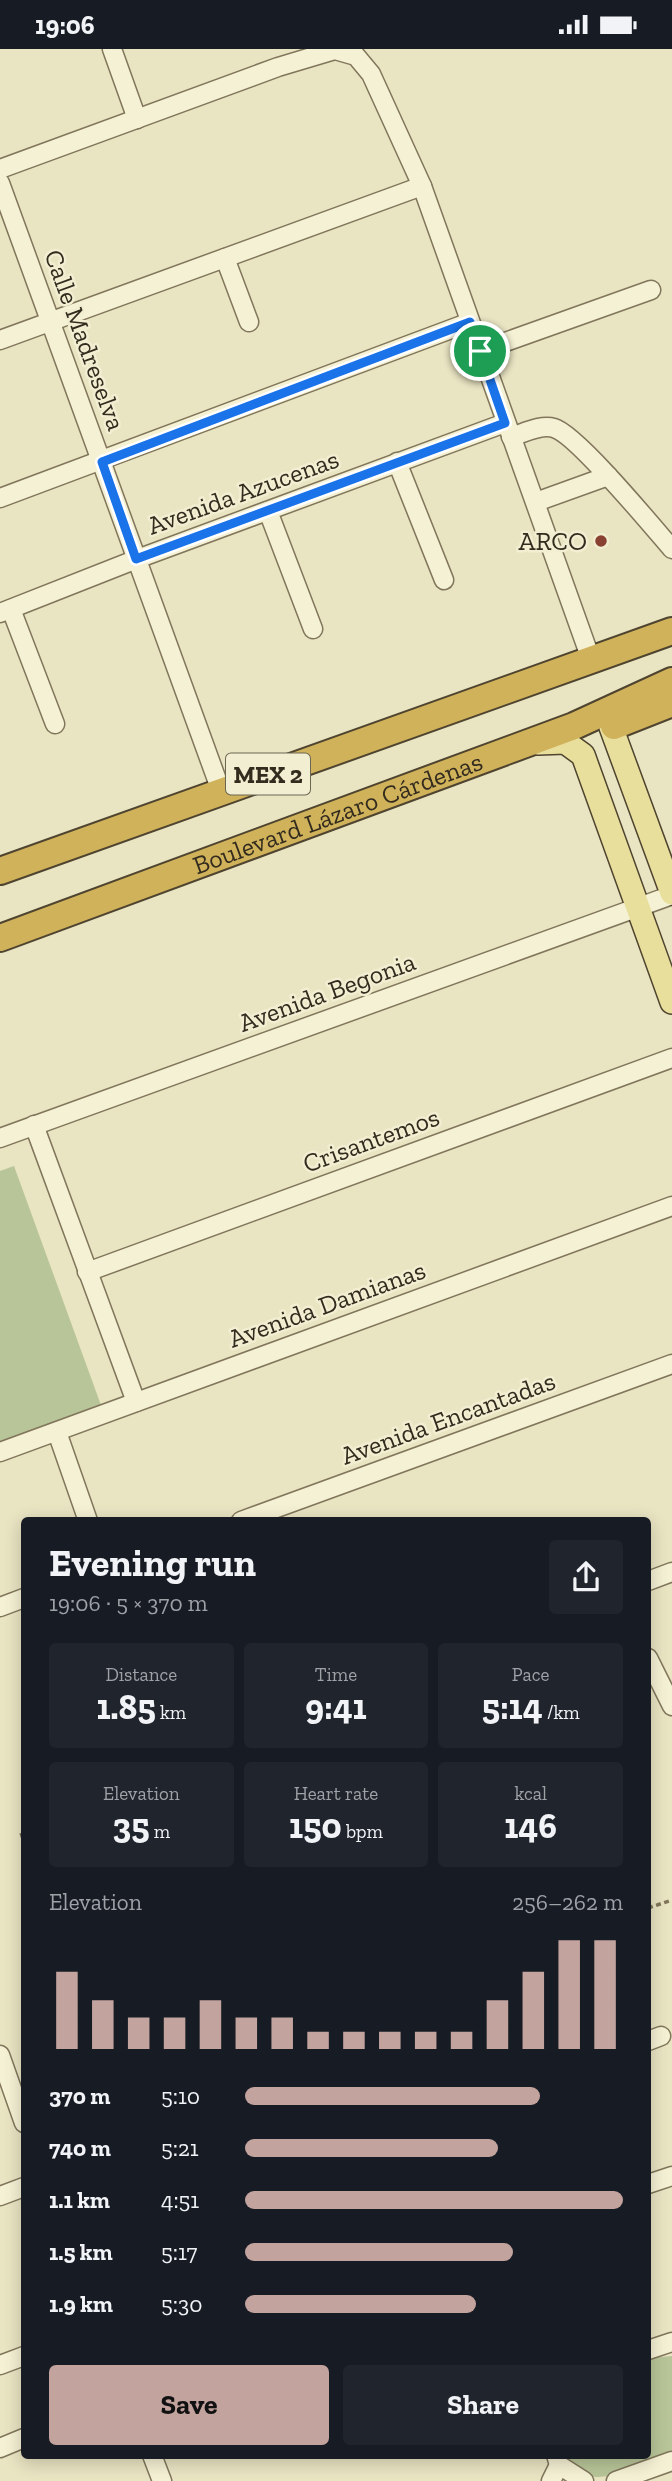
<!DOCTYPE html>
<meta charset="utf-8">
<style>
body{margin:0;font-family:"Zilla Slab",serif;background:#20242c;color:#f1f3f6;height:100vh;display:flex;flex-direction:column;font-size:26px;white-space:nowrap}
*{box-sizing:border-box;margin:0}
p{font-size:23px;color:#9ea1a6}
.icon{flex:none;width:38px;height:38px;fill:none;stroke:currentColor;stroke-width:2;stroke-linecap:round;stroke-linejoin:round}
.map{position:relative;flex:1;overflow:hidden}
.details{position:absolute;left:21px;top:1468px;width:630px;height:942px;display:flex;flex-direction:column;background:#171b24;border-radius:7px;box-shadow:0 4px 18px #0003}
.details>*{flex:none}
.pin{position:absolute;display:grid;place-items:center;width:60px;height:60px;color:#fff;margin:-30px;border:4px solid #fff;border-radius:50%;box-shadow:0 2px 7px #0007}
.round{display:grid;place-items:center;flex:none;width:74px;height:74px;border-radius:7px;background:#20242c}
.summary{display:flex;align-items:center;justify-content:space-between;height:119px;padding:0 28px}
h1{font-size:38px;font-weight:800;line-height:52px}
.figures{display:grid;grid-template-columns:repeat(3,1fr);gap:10px;height:119px;padding:7px 28px}
.figures div{display:grid;align-content:center;border-radius:7px;background:#20242c;text-align:center}
.figures b{font-size:35px;font-weight:800}
.figures small{font-size:19px;font-weight:400}
.figures p{font-size:19px}
.chart{height:196px;padding:14px 28px}
.chart p{display:flex;justify-content:space-between}
.chart svg{width:100%;height:126px;margin-top:7px;stroke:#c2a39e;stroke-width:6}
.action{display:flex;gap:14px;margin-top:auto;padding:14px 28px}
.action a{flex:1;height:80px;border-radius:7px;background:#c2a39e;color:#111;font-size:28px;font-weight:800;line-height:80px;text-align:center}
.action a+a{background:#20242c;color:#f1f3f6}
ul{padding:0 28px;list-style:none;font-size:23px}
li{display:grid;grid-template-columns:112px 84px 1fr;align-items:center;height:52px}
li i{height:18px;border-radius:9px;background:#c2a39e}
.status{display:flex;justify-content:space-between;align-items:center;height:49px;padding:0 35px;background:#171b24;direction:ltr}
.status svg{height:19px;fill:currentColor}
.map>svg:first-child{display:block}
.green{fill:#b8c598}
.lines{fill:none;stroke-linecap:round;stroke-linejoin:round}
.minor-casing{stroke:#81765b;stroke-width:21}
.major-casing{stroke:#4f442f;stroke-width:26}
.highway-casing{stroke:#4f442f;stroke-width:30}
.path{stroke:#81765b;stroke-width:3.5;stroke-dasharray:5 3.5;stroke-linecap:butt}
.minor{stroke:#f5f1d4;stroke-width:18}
.major{stroke:#e9df9d;stroke-width:23}
.highway{stroke:#d0b25b;stroke-width:26}
.route-casing{stroke:#fff;stroke-width:14}
.route{stroke:#1a73e8;stroke-width:9}
.poi-dot{fill:#894132;stroke:#f1eed1;stroke-width:2.5}
.labels{text-anchor:middle;dominant-baseline:central;stroke-width:5;stroke-linejoin:round;paint-order:stroke}
.shield{fill:#f1eed1;stroke:#6b6654;stroke-width:2}
.shield-label{font-size:24px;font-weight:bold;fill:#322b1e}
.street-label{font-size:26px;fill:#322b1e;stroke:#f1eed1}
.poi-label{font-size:26px;fill:#322b1e;stroke:#f1eed1;text-anchor:end}
</style>
<div class="status"><b>19:06</b><svg viewBox="0 0 49 12"><path d="M0 12V9h3v3zM5 12V6h3v6zM10 12V3h3v9zM15 12V0h3v12zM26 1h20v11H26zM47 4h2v5h-2z"/></svg></div>
<div class="map">
<svg width="672" height="2432" viewBox="0 0 672 2432">
<rect width="100%" height="100%" fill="#e9e4c2"/>
<g class="green">
<path d="M14,1117l88,242 -102,37v-274z"/>
<path d="M672,2307v100c-23,8 -60,25 -85,20 -9,-4 -17,-14 -25,-21h86v-97z"/>
</g>
<g class="lines">
<defs>
<g id="minor">
<path d="M112,0l25,70"/>
<path d="M0,120l278,-102 57,-17 21,6 15,18 51,112 166,465"/>
<path d="M0,134l221,608"/>
<path d="M225,209l24,64"/>
<path d="M0,291l422,-154"/>
<path d="M480,302l171,-61"/>
<path d="M511,388c13,-4 30,-13 43,-9 22,6 99,99 118,121"/>
<path d="M397,413l47,118"/>
<path d="M0,449l470,-176"/>
<path d="M536,453l72,-26"/>
<path d="M268,462l45,118"/>
<path d="M11,560l44,115"/>
<path d="M0,564l137,-54 368,-136"/>
<path d="M34,1076l102,277"/>
<path d="M0,1089l672,-243"/>
<path d="M87,1223l585,-214"/>
<path d="M57,1383l31,89"/>
<path d="M0,1403l672,-246"/>
<path d="M241,1472l431,-157"/>
<path d="M648,1532l24,-9"/>
<path d="M0,1558l24,-9"/>
<path d="M648,1609l24,48"/>
<path d="M648,1992l13,-5"/>
<path d="M0,2006l24,68"/>
<path d="M648,2135l24,-8"/>
<path d="M0,2147l24,-9"/>
<path d="M648,2301l24,-8"/>
<path d="M0,2316l24,-9"/>
<path d="M0,2399l24,-10"/>
<path d="M152,2406l10,26"/>
<path d="M556,2406l3,10 25,16"/>
<path d="M551,2432l8,-16"/>
<path d="M616,2432l56,-20"/>
</g>
<g id="major">
<path d="M611,678l61,166"/>
<path d="M538,694l27,-1 18,13 89,247"/>
</g>
<g id="highway">
<path d="M614,677l58,-23"/>
<path d="M0,822l672,-240"/>
<path id="s1" d="M0,889l574,-212 98,-45"/>
</g>
</defs>
<use href="#minor" class="minor-casing"/>
<use href="#major" class="major-casing"/>
<use href="#highway" class="highway-casing"/>
<g class="path">
<path d="M21,1784l3,9"/>
<path d="M648,1859l24,-8"/>
</g>
<use href="#minor" class="minor"/>
<use href="#major" class="major"/>
<use href="#highway" class="highway"/>
</g>
<g class="lines">
<defs>
<path id="route" d="M470,273l35,101 -369,136 -34,-97z"/>
</defs>
<use href="#route" class="route-casing"/>
<use href="#route" class="route"/>
</g>
<circle class="poi-dot" cx="601" cy="492" r="7"/>
<g class="labels">
<rect class="shield" x="226" y="704.5" width="84" height="41" rx="5"/>
<g class="shield-label">
<text x="268" y="725">MEX 2</text>
</g>
<g class="street-label">
<text transform="translate(85 291) rotate(70)">Calle Madreselva</text>
<text transform="translate(243 443) rotate(-20)">Avenida Azucenas</text>
<text stroke="none"><textPath href="#s1" startOffset="360">Boulevard Lázaro Cárdenas</textPath></text>
<text transform="translate(327 943) rotate(-20)">Avenida Begonia</text>
<text transform="translate(371 1091) rotate(-20)">Crisantemos</text>
<text transform="translate(327 1255) rotate(-20)">Avenida Damianas</text>
<text transform="translate(448 1369) rotate(-20)">Avenida Encantadas</text>
</g>
<g class="poi-label">
<text x="587" y="492">ARCO</text>
</g>
</g>
</svg>
<div class="pin" style="left:480px;top:302px;background:#1e9e55"><svg class="icon" aria-label="arrive" viewBox="0 0 24 24"><path d="M6 21V4h12l-3 4 3 4H6"/></svg></div>
<section class="details">
<div class="summary"><div><h1>Evening run</h1><p>19:06 · 5 × 370 m</p></div><a class="round"><svg class="icon" aria-label="share" viewBox="0 0 24 24"><path d="M12 15V3M7 8l5-5 5 5M5 13v7h14v-7"/></svg></a></div>
<div class="figures">
<div><p>Distance</p><b>1.85<small> km</small></b></div>
<div><p>Time</p><b>9:41</b></div>
<div><p>Pace</p><b>5:14<small> /km</small></b></div>
</div>
<div class="figures">
<div><p>Elevation</p><b>35<small> m</small></b></div>
<div><p>Heart rate</p><b>150<small> bpm</small></b></div>
<div><p>kcal</p><b>146</b></div>
</div>
<div class="chart"><p><span>Elevation</span>256–262 m</p>
<svg viewBox="0 0 160 44" preserveAspectRatio="none"><path d="M5 44V17M15 44V27M25 44V33M35 44V33M45 44V27M55 44V33M65 44V33M75 44V38M85 44V38M95 44V38M105 44V38M115 44V38M125 44V27M135 44V17M145 44V6M155 44V6"/></svg>
</div>
<ul>
<li><b>370 m</b>5:10<i style="width:78%"></i></li>
<li><b>740 m</b>5:21<i style="width:67%"></i></li>
<li><b>1.1 km</b>4:51<i style="width:100%"></i></li>
<li><b>1.5 km</b>5:17<i style="width:71%"></i></li>
<li><b>1.9 km</b>5:30<i style="width:61%"></i></li>
</ul>
<div class="action"><a>Save</a><a>Share</a></div>
</section>
</div>
